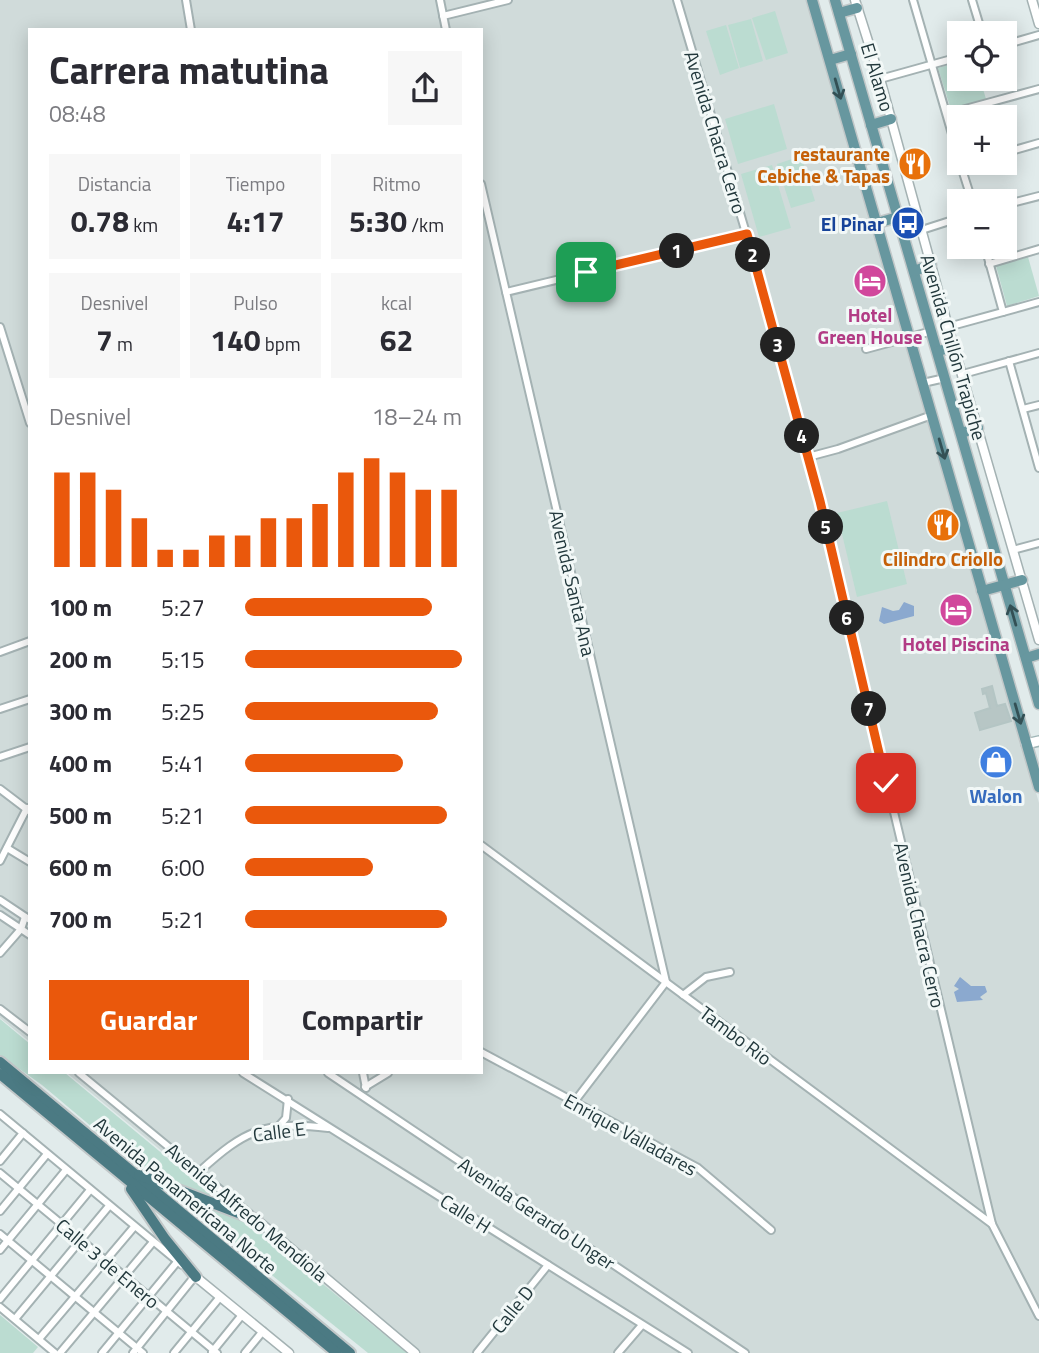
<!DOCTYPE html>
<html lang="es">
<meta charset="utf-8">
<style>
body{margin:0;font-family:"Titillium Web",sans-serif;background:#f7f7f7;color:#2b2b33;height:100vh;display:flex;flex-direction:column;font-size:26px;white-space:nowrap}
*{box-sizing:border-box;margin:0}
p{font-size:23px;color:#7c7c81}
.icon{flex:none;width:38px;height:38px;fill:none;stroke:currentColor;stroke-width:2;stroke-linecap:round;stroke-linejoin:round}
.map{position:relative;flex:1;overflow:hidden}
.details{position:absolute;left:28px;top:28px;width:455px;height:1046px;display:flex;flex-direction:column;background:#fff;border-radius:0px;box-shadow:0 4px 18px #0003}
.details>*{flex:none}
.controls{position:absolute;left:947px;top:21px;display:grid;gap:14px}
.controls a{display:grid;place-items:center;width:70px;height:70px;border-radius:0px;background:#fff;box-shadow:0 4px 18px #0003;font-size:35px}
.pin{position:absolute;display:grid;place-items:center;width:60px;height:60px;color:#fff;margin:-30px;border-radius:14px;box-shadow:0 4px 10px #0006}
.km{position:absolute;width:35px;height:35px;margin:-18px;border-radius:50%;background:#222;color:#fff;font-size:19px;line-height:35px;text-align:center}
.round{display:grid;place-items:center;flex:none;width:74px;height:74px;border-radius:0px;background:#f7f7f7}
.head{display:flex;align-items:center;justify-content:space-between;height:119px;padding:0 21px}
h1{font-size:38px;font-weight:700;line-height:52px}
.metrics{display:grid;grid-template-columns:repeat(3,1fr);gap:10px;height:119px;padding:7px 21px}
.metrics div{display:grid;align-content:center;border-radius:0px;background:#f7f7f7;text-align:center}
.metrics b{font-size:30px;font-weight:700}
.metrics small{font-size:19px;font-weight:400}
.metrics p{font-size:19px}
.chart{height:196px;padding:14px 21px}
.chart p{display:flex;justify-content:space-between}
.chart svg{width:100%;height:126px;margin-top:7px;stroke:#ea580c;stroke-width:6}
.button{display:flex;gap:14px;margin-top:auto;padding:14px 21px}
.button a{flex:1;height:80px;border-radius:0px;background:#ea580c;color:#fff;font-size:28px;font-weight:700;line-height:80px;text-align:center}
.button a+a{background:#f7f7f7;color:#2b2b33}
ul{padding:0 21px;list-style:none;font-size:23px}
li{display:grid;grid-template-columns:112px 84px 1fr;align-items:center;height:52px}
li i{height:18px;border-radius:9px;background:#ea580c}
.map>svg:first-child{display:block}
.built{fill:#d0dbda}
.green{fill:#bbdcd1}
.water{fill:#8ba9cf}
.building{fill:#b7c6c5;stroke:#b4c5c4;stroke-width:2}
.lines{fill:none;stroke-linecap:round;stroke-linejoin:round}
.minor-casing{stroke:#a4b2b3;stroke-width:10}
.tertiary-casing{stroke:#a4b2b3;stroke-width:11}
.secondary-casing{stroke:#a0b6b7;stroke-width:12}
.primary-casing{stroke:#c1c7c8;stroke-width:13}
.trunk-casing{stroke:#c1c7c8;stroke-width:14}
.minor{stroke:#fff;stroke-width:6}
.tertiary{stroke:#fff;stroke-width:8}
.secondary{stroke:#fff;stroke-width:9}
.primary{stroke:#67979f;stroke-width:10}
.trunk{stroke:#4b7a83;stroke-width:10}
.oneway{stroke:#335055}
.route-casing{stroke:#fff;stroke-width:14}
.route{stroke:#ea580c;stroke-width:9}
.labels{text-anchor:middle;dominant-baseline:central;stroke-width:6;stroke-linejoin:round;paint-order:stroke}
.street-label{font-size:19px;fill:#22383c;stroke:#f2f8f7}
.food-label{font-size:19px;font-weight:bold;fill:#c56008;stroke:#f2f8f7;text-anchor:end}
.transit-label{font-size:19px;font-weight:bold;fill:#164399;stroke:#f2f8f7;text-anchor:end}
.hotel-label{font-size:19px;font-weight:bold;fill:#b23c85;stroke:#f2f8f7}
.shop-label{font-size:19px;font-weight:bold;fill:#366cbe;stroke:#f2f8f7}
</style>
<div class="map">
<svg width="1039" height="1353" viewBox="0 0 1039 1353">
<rect width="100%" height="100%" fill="#e1ebeb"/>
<path class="built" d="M0,0h807l232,803v550h-632l-340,-280h414v-1043h-451v1012l-30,-24z"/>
<g class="green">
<path d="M775,11l13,42 -22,7 -14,-42z"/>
<path d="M751,19l12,42 -23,7 -12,-43z"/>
<path d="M726,25l13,43 -19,7 -14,-44z"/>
<path d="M959,62v17h21l6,20 -35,11 -13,-42z"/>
<path d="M774,104l13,45 -49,15 -13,-45z"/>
<path d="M801,156l14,45 -24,7 -14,-44z"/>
<path d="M772,165l19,63 -32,9 -18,-63z"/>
<path d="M1028,257l11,39 -32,10 -11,-40z"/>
<path d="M887,501l20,83 -50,13 -20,-84z"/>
<path d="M0,1019l30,25v29h35l152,126 -75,-30 -100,-84 -42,-30z"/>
<path d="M168,1191l67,21 172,141h-39z"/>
<path d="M0,1315l38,32 -5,6h-33z"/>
</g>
<g class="water">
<path d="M904,602l10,4v10l-30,8 -5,-3 3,-14 11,4 6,-1z"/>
<path d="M960,977l11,9h14l2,6 -7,5 3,3 -26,2 -3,-10 5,-3 -5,-3z"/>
</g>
<g class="building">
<path d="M958,595l7,27 -11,3 -8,-27z"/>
<path d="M992,686l5,20 8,-2 6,17 -31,9 -5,-17 15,-5 -4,-15 -3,1 -1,-5z"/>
<path d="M1007,750l5,15 -27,9 -5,-16z"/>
</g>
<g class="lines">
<defs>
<g id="minor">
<path d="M186,0l5,30"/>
<path d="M440,0l6,30"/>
<path d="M677,0l90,304 53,197 172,723 47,92"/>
<path d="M913,0l46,158"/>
<path d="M972,0l10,33"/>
<path d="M443,16l65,-16"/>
<path d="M1004,45l35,-10"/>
<path d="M880,79l79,-22"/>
<path d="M947,114l92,-25"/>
<path d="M1004,153l35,-10"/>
<path d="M960,163l12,38"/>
<path d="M961,166l11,-3"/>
<path d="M481,184l185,798 -88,115"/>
<path d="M1004,205l35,-9"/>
<path d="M903,236l56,-18"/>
<path d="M985,247l18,65"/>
<path d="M989,264l50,-15"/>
<path d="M506,292l241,-58"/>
<path d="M0,327l30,96"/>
<path d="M948,327l91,-25"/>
<path d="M866,349l66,-18"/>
<path d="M1009,361l30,107"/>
<path d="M963,374l76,-21"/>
<path d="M923,383l22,-5"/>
<path d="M1023,409l16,-4"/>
<path d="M808,457l30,-8 94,-34"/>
<path d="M1013,550l26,-7"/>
<path d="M0,652l30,-11"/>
<path d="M0,709l30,-10"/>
<path d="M0,757l30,-10"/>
<path d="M0,789l29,22"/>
<path d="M481,845l511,379"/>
<path d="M7,848l23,14"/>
<path d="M0,861l27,-53"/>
<path d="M0,900l30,20"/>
<path d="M0,915l30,20"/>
<path d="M0,953l21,-24 4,-12"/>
<path d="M683,995l23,-18 24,-5"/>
<path d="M0,1009l30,23"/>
<path d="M481,1052l217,116 73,62"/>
<path d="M79,1073l171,141"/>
<path d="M243,1073l445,280"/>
<path d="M328,1073l417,280"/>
<path d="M363,1073l3,15"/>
<path d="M365,1087l23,-14"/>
<path d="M0,1114l182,151"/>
<path d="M278,1127l8,-9 2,-19"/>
<path d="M0,1161l23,-28"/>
<path d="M200,1171c45,-41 64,-50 128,-43"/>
<path d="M0,1173l217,180"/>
<path d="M0,1211l47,-57"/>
<path d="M0,1234l143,119"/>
<path d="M0,1250l66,-80"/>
<path d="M0,1299l90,-109"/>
<path d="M0,1307l55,46"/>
<path d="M15,1319l94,-113"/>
<path d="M39,1339l95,-112"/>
<path d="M212,1352l30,-37"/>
<path d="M60,1353l93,-111"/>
<path d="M102,1353l75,-91"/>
<path d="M133,1353l62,-77"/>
<path d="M174,1353l46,-56"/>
<path d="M245,1353l18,-22"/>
<path d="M477,1353l71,-88"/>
<path d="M618,1353l24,-28"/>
</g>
<g id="tertiary">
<path d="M855,0l25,79 68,248 91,313"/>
<path d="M1032,0l7,24"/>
<path d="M257,1220l158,133"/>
<path d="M196,1277l93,76"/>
</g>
<path id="secondary" d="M1026,744l13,-3"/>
<g id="primary">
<path d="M812,0l227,787"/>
<path d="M835,0l204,704"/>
<path d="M839,13l18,-5"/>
<path d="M830,60l21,-6"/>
<path d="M871,125l20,-6"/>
<path d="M859,161l21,-6"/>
<path d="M877,223l21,-6"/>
<path d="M914,271l17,-6"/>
<path d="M938,351l16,-4"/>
<path d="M961,433l17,-5"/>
<path d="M982,591l40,-11"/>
<path d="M1026,658l13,-4"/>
</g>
<g id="trunk">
<path d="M0,1062l350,291"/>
<path d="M0,1074l337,279"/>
<path d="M139,1175l118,45"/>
<path d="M131,1189l34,50 31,38"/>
</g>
</defs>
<use href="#minor" class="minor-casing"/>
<use href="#tertiary" class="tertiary-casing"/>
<use href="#secondary" class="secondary-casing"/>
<use href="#primary" class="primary-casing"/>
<use href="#trunk" class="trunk-casing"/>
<use href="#minor" class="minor"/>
<use href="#tertiary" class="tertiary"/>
<use href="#secondary" class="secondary"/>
<use href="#primary" class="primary"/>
<use href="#trunk" class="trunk"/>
</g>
<defs><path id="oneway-shaft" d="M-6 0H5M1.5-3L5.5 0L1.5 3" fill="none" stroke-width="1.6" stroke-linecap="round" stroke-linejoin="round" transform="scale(1.75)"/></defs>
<g class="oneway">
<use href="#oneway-shaft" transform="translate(838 89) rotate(74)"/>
<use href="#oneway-shaft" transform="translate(942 449) rotate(74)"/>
<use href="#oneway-shaft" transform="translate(1013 615) rotate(-106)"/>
<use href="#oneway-shaft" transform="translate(1018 714) rotate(74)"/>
</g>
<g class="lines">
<defs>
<path id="route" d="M586,272l161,-38 73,267 66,282"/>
</defs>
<use href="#route" class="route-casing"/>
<use href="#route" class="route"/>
</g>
<defs>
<symbol id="restaurant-disc" viewBox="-11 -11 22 22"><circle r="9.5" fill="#e8710a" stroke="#f2f8f7"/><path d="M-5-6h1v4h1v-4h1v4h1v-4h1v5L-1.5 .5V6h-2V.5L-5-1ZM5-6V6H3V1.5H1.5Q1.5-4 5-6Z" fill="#fff"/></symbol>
<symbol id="bus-disc" viewBox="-11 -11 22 22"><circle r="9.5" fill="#1a4fb4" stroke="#f2f8f7"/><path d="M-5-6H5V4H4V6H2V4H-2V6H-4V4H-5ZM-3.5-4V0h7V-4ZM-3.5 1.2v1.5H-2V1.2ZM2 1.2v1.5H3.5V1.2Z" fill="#fff"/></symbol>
<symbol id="hotel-disc" viewBox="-11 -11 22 22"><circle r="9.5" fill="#d1479c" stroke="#f2f8f7"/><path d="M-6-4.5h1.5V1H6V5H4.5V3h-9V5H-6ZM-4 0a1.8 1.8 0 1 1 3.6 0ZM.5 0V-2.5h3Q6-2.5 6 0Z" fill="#fff"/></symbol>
<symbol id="shop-disc" viewBox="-11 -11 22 22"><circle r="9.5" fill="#3f7fe0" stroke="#f2f8f7"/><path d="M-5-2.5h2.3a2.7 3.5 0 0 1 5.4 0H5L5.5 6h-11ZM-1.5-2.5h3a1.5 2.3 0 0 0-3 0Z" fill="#fff"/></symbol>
</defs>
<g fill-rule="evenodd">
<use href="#restaurant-disc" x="896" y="145" width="38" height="38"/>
<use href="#bus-disc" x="889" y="204" width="38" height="38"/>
<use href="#hotel-disc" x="851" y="262" width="38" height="38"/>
<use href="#restaurant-disc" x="924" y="506" width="38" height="38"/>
<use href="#hotel-disc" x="937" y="591" width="38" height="38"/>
<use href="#shop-disc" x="977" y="743" width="38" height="38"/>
</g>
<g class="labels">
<g class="street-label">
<text transform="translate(878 77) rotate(73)">El Alamo</text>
<text transform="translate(716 132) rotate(73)">Avenida Chacra Cerro</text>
<text transform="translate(954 347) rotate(74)">Avenida Chillón Trapiche</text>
<text transform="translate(573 583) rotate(77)">Avenida Santa Ana</text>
<text transform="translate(920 925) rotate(77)">Avenida Chacra Cerro</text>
<text transform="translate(736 1035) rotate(37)">Tambo Rio</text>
<text transform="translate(279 1131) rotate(-7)">Calle E</text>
<text transform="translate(631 1134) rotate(29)">Enrique Valladares</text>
<text transform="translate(186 1195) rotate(40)">Avenida Panamericana Norte</text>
<text transform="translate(247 1212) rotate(40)">Avenida Alfredo Mendiola</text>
<text transform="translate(466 1213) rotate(32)">Calle H</text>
<text transform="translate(537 1213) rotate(34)">Avenida Gerardo Unger</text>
<text transform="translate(108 1263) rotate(40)">Calle 3 de Enero</text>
<text transform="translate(512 1309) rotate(-51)">Calle D</text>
</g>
<g class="food-label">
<text x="890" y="153">restaurante<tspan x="890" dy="22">Cebiche &amp; Tapas</tspan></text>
<text x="943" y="558" text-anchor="middle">Cilindro Criollo</text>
</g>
<g class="transit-label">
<text x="884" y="223">El Pinar</text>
</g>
<g class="hotel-label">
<text x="870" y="314">Hotel<tspan x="870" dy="22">Green House</tspan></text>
<text x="956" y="643">Hotel Piscina</text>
</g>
<g class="shop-label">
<text x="996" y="795">Walon</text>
</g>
</g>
</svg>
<div class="controls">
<a><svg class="icon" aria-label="locate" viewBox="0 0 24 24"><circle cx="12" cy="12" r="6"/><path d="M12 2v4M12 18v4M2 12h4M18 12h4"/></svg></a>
<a>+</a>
<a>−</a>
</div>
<div class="pin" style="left:586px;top:272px;background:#1e9e55"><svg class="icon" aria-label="arrive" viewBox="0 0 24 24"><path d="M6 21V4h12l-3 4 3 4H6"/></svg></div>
<div class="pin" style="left:886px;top:783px;background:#d93025"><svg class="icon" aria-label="check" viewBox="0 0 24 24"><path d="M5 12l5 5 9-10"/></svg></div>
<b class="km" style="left:677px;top:251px">1</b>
<b class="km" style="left:753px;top:255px">2</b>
<b class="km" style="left:778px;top:345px">3</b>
<b class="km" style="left:802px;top:436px">4</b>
<b class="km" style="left:826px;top:527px">5</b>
<b class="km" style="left:847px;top:618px">6</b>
<b class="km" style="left:869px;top:709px">7</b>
<section class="details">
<div class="head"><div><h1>Carrera matutina</h1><p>08:48</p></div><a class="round"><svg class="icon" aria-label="share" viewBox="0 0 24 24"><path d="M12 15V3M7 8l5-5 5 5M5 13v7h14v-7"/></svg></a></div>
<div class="metrics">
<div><p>Distancia</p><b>0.78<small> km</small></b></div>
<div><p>Tiempo</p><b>4:17</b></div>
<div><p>Ritmo</p><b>5:30<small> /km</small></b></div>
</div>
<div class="metrics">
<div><p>Desnivel</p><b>7<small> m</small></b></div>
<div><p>Pulso</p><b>140<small> bpm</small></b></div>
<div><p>kcal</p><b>62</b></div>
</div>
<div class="chart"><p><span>Desnivel</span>18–24 m</p>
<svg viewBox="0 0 160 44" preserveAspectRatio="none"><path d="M5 44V11M15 44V11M25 44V17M35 44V27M45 44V38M55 44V38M65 44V33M75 44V33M85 44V27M95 44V27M105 44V22M115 44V11M125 44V6M135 44V11M145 44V17M155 44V17"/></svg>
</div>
<ul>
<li><b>100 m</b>5:27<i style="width:86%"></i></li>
<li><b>200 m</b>5:15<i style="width:100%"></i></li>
<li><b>300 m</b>5:25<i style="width:89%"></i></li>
<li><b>400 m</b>5:41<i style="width:73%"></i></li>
<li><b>500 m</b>5:21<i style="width:93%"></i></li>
<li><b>600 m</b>6:00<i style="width:59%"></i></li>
<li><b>700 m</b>5:21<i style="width:93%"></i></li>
</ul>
<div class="button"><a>Guardar</a><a>Compartir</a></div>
</section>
</div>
